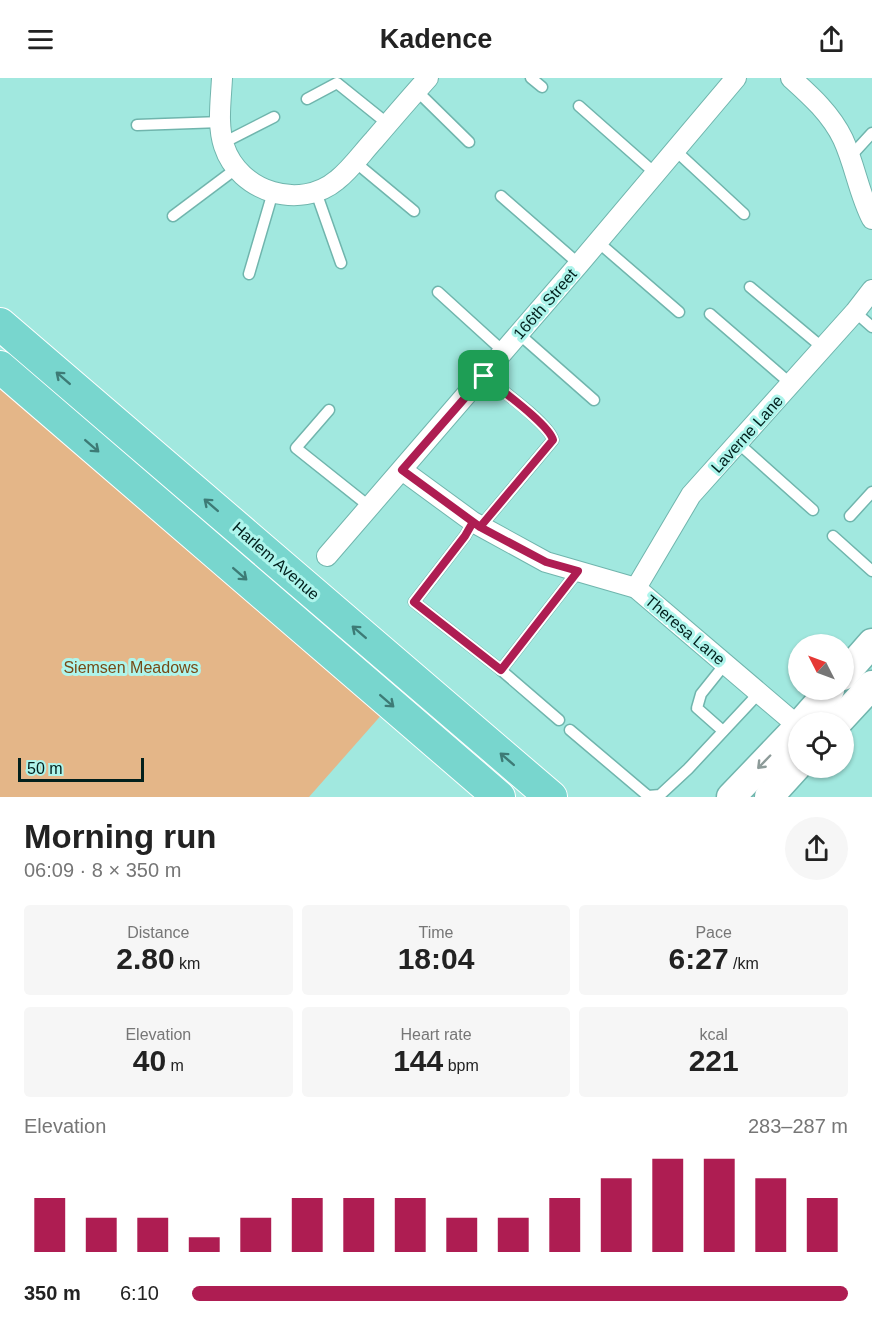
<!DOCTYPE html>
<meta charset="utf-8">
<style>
body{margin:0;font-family:Helvetica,sans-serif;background:#f6f6f6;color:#222;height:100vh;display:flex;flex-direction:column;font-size:22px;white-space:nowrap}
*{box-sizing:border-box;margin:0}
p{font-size:20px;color:#767676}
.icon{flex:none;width:33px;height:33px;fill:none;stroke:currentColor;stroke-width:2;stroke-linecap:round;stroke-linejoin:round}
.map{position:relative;height:719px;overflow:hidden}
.sheet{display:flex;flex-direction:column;background:#fff;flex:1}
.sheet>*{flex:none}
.needle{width:39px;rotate:312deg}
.fabs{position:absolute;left:788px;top:556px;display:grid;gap:12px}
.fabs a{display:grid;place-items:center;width:66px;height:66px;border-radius:50%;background:#fff;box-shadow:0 2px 4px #0004;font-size:30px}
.scale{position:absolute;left:18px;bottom:15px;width:126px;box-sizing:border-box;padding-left:6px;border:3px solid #02201d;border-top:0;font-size:16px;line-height:21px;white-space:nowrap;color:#02201d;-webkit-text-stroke:4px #aef5ec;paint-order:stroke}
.pin{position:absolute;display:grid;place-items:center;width:51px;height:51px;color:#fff;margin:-26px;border-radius:12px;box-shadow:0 3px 9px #0006}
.round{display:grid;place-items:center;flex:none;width:63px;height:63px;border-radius:32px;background:#f6f6f6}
.summary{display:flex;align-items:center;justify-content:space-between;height:102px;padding:0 24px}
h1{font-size:33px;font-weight:600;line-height:45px}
.metrics{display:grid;grid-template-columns:repeat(3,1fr);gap:9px;height:102px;padding:6px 24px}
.metrics div{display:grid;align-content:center;border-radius:6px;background:#f6f6f6;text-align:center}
.metrics b{font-size:30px;font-weight:600}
.metrics small{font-size:16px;font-weight:400}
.metrics p{font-size:16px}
.chart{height:168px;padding:12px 24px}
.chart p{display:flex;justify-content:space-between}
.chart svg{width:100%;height:108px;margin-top:6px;stroke:#ae1d52;stroke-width:6}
ul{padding:0 24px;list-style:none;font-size:20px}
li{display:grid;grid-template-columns:96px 72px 1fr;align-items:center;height:45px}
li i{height:15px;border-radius:8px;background:#ae1d52}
header{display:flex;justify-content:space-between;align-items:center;height:78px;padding:0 24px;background:#fff;font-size:27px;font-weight:600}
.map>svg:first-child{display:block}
.green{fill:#e4b688}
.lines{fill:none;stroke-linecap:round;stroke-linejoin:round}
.service-casing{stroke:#70b5ad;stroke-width:13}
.minor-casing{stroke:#70b5ad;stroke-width:22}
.secondary-casing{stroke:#70b5ad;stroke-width:31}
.primary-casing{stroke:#fff;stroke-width:34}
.service{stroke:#fff;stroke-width:10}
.minor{stroke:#fff;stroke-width:20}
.secondary{stroke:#fff;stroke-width:28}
.primary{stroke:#78d6ce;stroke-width:32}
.oneway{stroke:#3d7b76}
.oneway2{stroke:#8d9b99}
.route-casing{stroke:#fff;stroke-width:12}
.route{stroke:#ae1d52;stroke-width:8}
.labels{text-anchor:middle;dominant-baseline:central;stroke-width:6;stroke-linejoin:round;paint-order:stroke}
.street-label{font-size:16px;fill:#02201d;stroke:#aef5ec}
.park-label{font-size:16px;fill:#764a17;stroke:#aef5ec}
</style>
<header><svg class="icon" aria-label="menu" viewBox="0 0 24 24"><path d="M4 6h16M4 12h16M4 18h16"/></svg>Kadence<svg class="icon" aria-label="share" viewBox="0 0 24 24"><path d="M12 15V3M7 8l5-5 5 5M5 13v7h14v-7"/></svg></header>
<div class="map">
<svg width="872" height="719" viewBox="0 0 872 719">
<rect width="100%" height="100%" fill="#a1e8df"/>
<path class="green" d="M0,305l384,329 -75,85h-309z"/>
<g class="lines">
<defs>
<g id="service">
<path d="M531,0l11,9"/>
<path d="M417,13l52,51"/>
<path d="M307,21l30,-16 51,41"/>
<path d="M579,28l77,68"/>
<path d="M137,47l84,-3"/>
<path d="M223,65l51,-26"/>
<path d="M676,73l68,63"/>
<path d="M849,80l23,-25"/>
<path d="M355,84l59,49"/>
<path d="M316,114l25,71"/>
<path d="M501,118l78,68"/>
<path d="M173,138l64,-48"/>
<path d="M598,164l81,70"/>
<path d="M249,196l24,-82"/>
<path d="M750,209l73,61"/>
<path d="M438,214l66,60"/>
<path d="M855,234l17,15"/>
<path d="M710,236l81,70"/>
<path d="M519,256l75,66"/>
<path d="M329,332l-33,38 74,59"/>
<path d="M738,365l75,67"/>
<path d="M850,438l22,-24"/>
<path d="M473,444l-8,14 -51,66 87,68"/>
<path d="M480,449l73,-87c-4,-16 -54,-52 -69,-64"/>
<path d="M833,458l39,35"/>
<path d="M559,642l-58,-50 77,-99"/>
<path d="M570,652l78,66 12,-1 28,-26 71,-76"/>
<path d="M723,653l-26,-23 4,-14 24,-30"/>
</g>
<g id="minor">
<path d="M222,0c-1,22 -5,47 2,68 15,46 76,65 113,34 14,-11 25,-27 37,-40 18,-21 36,-42 54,-62"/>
<path d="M791,0c20,18 40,36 52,61 12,26 16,55 29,80"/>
<path d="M402,392l71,52 73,40 90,26 162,138"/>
<path d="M327,478l252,-292 157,-186"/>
<path d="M636,510l55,-93 164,-183 17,-22"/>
</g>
<g id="secondary">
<path d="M843,598l29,-33"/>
<path d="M801,645l29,-33"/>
<path d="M837,645l35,-38"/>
<path d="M731,719l67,-70"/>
<path d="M769,719l29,-32"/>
</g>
<g id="primary">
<path d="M0,246l551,473"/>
<path d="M0,289l499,430"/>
</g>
</defs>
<use href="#service" class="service-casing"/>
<use href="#minor" class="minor-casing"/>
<use href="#secondary" class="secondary-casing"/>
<use href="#primary" class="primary-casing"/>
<use href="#service" class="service"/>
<use href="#minor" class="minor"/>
<use href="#secondary" class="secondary"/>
<use href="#primary" class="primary"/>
</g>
<defs><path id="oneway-shaft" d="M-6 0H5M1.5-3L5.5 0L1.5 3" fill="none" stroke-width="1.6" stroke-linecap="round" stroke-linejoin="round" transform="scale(1.5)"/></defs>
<g class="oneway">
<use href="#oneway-shaft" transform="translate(63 300) rotate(-139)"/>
<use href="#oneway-shaft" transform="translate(92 368) rotate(41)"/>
<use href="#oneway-shaft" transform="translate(211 427) rotate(-139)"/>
<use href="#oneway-shaft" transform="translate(240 496) rotate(41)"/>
<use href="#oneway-shaft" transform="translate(359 554) rotate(-139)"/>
<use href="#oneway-shaft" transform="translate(387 623) rotate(41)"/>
<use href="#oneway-shaft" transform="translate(507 681) rotate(-139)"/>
</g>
<use class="oneway2" href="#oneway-shaft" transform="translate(764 684) rotate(134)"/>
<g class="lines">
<defs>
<path id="route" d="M484,298l-82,94 78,57 66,35 32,9 -77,99 -87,-68 51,-66 8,-14 7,5 73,-87c-4,-16 -55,-52 -69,-64"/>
</defs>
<use href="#route" class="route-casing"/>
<use href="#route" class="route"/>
</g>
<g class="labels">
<g class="street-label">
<text transform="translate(545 226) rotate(-49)">166th Street</text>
<text transform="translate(747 356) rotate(-48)">Laverne Lane</text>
<text transform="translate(276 483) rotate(41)">Harlem Avenue</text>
<text transform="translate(685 552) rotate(40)">Theresa Lane</text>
</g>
<g class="park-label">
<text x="131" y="589">Siemsen Meadows</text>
</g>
</g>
</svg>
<div class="fabs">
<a><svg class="needle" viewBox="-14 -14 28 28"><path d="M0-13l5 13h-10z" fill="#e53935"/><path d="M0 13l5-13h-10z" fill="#767676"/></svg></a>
<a><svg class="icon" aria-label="locate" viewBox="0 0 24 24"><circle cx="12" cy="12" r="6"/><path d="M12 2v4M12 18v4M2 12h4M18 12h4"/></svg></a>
</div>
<div class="scale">50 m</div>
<div class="pin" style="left:484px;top:298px;background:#1e9e55"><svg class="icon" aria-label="arrive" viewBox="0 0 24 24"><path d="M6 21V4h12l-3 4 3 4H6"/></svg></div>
</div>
<section class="sheet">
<div class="summary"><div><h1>Morning run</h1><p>06:09 · 8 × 350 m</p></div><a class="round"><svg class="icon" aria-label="share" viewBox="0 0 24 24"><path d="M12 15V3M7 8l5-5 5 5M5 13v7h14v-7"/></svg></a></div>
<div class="metrics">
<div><p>Distance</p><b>2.80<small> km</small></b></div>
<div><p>Time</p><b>18:04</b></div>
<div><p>Pace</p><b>6:27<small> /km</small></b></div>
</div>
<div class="metrics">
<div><p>Elevation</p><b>40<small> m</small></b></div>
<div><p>Heart rate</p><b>144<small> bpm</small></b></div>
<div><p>kcal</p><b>221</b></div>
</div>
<div class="chart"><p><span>Elevation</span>283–287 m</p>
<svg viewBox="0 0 160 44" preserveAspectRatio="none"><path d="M5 44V22M15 44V30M25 44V30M35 44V38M45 44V30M55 44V22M65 44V22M75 44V22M85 44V30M95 44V30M105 44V22M115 44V14M125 44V6M135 44V6M145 44V14M155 44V22"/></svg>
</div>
<ul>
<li><b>350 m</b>6:10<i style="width:100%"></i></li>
</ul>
</section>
